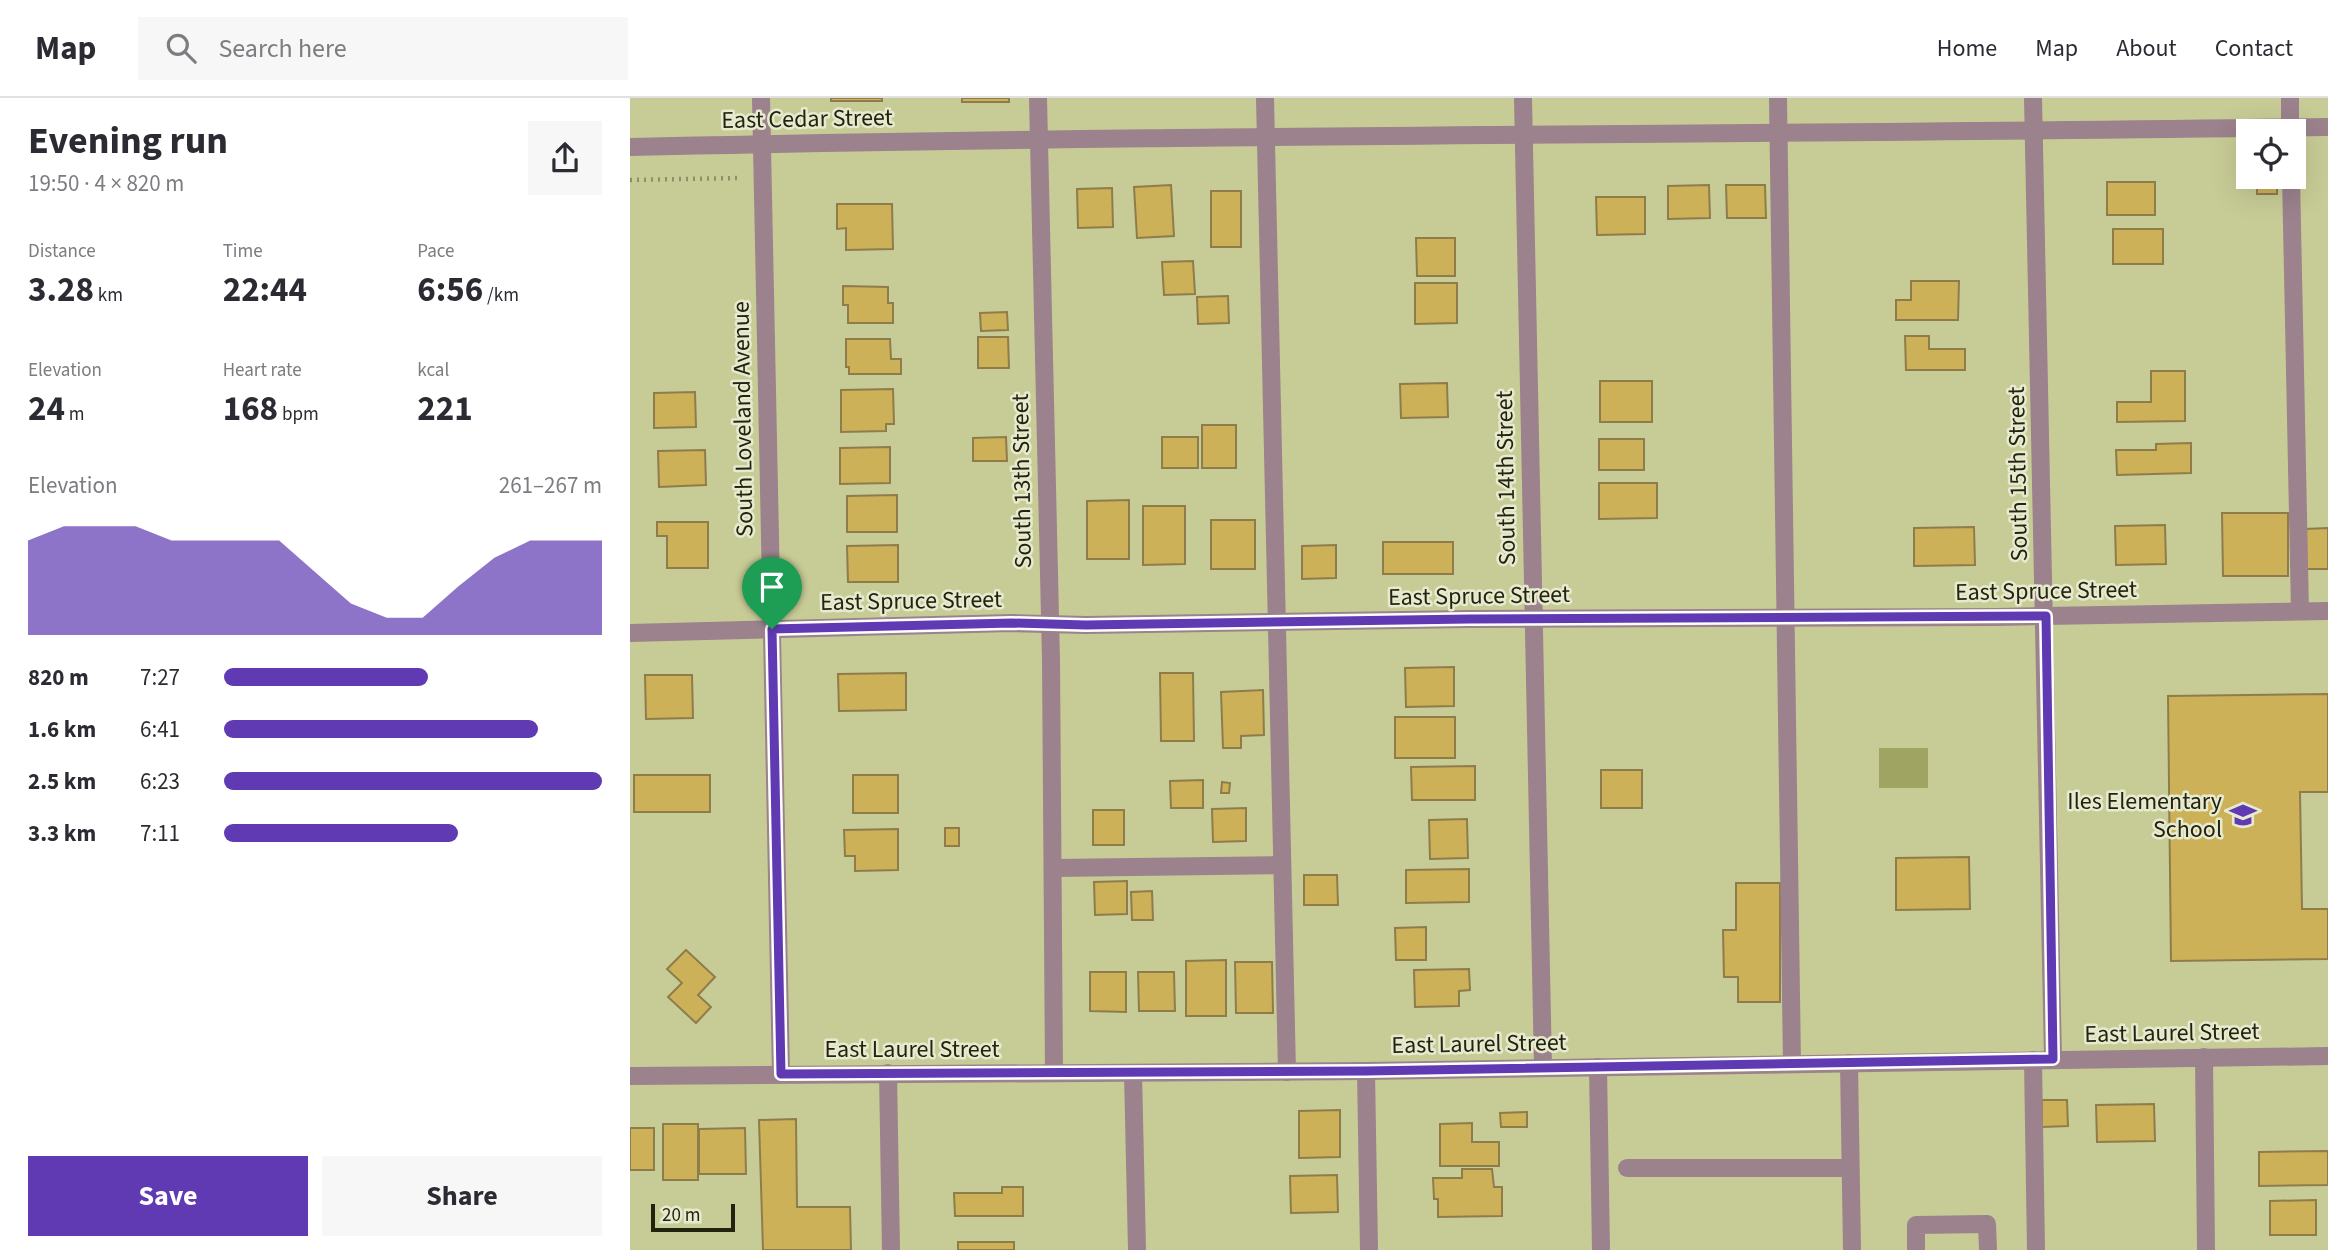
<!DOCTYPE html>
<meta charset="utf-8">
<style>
body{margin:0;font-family:"Source Sans 3",sans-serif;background:#f7f7f7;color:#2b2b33;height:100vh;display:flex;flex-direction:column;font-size:26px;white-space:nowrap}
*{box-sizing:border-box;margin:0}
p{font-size:23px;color:#7c7c81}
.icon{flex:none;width:38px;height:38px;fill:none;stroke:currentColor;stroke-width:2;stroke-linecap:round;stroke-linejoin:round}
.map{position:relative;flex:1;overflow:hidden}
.sheet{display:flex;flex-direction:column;background:#fff;width:630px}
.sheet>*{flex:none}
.tools{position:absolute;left:1606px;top:21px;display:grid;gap:14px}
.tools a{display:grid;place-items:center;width:70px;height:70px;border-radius:0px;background:#fff;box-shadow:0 7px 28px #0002;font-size:35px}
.scale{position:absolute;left:21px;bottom:18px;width:84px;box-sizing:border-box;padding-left:7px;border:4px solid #23240f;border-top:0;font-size:19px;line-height:24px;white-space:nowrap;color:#23240f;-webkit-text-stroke:5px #e7eacf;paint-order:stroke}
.pin{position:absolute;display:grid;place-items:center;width:60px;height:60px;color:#fff;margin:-72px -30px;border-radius:50% 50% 50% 0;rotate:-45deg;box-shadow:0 0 7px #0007}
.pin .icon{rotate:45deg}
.round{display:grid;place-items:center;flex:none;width:74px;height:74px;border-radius:0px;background:#f7f7f7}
.headline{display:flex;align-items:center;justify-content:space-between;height:119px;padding:0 28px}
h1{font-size:38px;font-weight:700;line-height:52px}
.stats{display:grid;grid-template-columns:repeat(3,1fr);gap:10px;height:119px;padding:7px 28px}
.stats div{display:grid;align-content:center}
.stats b{font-size:35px;font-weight:700}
.stats small{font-size:19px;font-weight:400}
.stats p{font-size:19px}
.chart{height:196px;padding:14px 28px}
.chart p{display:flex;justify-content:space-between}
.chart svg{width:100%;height:126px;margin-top:7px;fill:#5f3ab2;opacity:.7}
.primary-button{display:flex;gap:14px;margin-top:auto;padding:14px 28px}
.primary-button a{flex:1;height:80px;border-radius:0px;background:#5f3ab2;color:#fff;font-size:28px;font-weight:700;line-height:80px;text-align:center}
.primary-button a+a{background:#f7f7f7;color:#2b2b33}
ul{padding:0 28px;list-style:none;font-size:23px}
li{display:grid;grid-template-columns:112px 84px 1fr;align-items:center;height:52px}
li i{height:18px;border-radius:9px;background:#5f3ab2}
header{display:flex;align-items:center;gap:42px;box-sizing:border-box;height:98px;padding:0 35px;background:#fff;border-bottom:2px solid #e1e1e2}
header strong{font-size:33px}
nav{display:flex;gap:38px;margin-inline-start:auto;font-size:24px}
.search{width:490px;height:63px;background:#f7f7f7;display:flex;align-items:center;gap:18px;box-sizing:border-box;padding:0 24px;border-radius:0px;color:#7c7c81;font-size:26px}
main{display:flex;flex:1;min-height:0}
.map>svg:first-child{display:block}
.green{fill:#9fa462}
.building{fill:#cdb159;stroke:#8e7d4b;stroke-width:2}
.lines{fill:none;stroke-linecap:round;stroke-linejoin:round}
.path{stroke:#8d9066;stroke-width:4.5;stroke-dasharray:2 5;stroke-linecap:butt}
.minor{stroke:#9b828c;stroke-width:18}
.route-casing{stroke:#fff;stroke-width:14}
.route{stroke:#5f3ab2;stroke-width:9}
.labels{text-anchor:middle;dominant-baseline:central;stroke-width:5;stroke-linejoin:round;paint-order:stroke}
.street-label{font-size:24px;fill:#23240f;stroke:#e7eacf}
.poi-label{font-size:24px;fill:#23240f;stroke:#e7eacf;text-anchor:end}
</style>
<header>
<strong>Map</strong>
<div class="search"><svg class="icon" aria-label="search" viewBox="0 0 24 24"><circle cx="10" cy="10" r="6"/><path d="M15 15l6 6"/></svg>Search here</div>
<nav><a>Home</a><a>Map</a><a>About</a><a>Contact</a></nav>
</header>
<main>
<section class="sheet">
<div class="headline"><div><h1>Evening run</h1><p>19:50 · 4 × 820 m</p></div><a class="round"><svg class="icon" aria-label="share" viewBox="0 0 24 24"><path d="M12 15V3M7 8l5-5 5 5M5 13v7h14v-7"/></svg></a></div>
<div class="stats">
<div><p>Distance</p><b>3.28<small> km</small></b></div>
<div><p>Time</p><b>22:44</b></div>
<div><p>Pace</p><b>6:56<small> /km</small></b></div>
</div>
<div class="stats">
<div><p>Elevation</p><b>24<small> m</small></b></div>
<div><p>Heart rate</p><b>168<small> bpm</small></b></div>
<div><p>kcal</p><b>221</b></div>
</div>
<div class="chart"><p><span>Elevation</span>261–267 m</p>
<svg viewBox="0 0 160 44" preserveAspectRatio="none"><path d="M0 44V11L10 6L20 6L30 6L40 11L50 11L60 11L70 11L80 22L90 33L100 38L110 38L120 27L130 17L140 11L150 11L160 11V44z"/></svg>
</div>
<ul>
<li><b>820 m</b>7:27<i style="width:54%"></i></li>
<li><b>1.6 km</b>6:41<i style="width:83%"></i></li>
<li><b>2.5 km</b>6:23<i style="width:100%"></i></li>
<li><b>3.3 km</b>7:11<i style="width:62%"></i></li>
</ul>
<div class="primary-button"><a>Save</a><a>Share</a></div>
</section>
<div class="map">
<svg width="1698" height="1152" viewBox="0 0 1698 1152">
<rect width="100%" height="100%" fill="#c7cc96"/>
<rect class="green" x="1249" y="650" width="49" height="40"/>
<g class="building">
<rect x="201" y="0" width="51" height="3"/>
<rect x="332" y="0" width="47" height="4"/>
<rect x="1627" y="79" width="20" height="17"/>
<rect x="1477" y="84" width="48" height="33"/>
<path d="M541,87l3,51 -37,2 -3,-51z"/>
<path d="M1079,87l1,33 -42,1v-33z"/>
<path d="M1096,87h39l1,33h-39z"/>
<path d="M482,90l1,39 -35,1 -1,-39z"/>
<rect x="581" y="93" width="30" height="56"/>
<path d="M966,99h49v37l-48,1z"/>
<path d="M207,106h55l1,45 -47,1v-22l-9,1z"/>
<rect x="1483" y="131" width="50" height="35"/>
<path d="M786,140h39v38h-38z"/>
<path d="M563,163l2,33 -31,1 -2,-33z"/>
<path d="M1281,183h48l-1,39h-62v-20h15z"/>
<path d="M785,185h42v40l-42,1z"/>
<path d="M213,188l45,1v16h5v20h-45v-18h-5z"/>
<path d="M598,198l1,27 -31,1 -1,-27z"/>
<path d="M377,214l1,18 -27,1 -1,-18z"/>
<path d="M1275,238h24v13h36v21h-59z"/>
<path d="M348,239h30l1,31h-31z"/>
<path d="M216,241h44l1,20h10v15h-52v-7h-3z"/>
<path d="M1521,273h34v50l-68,1v-20h34z"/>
<rect x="970" y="283" width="52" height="41"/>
<path d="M817,285l1,34 -47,1 -1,-34z"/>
<path d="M263,291l1,35h-8v7l-45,1v-42z"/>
<path d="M65,294l1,35 -42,1v-35z"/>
<rect x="572" y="327" width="34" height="43"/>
<path d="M376,339l1,24h-34v-23z"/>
<rect x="532" y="339" width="36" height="31"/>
<rect x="969" y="341" width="45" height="31"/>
<path d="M1561,345v30l-74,2 -1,-25h40v-6z"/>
<path d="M260,349v36l-50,1v-36z"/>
<path d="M75,352l1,35 -47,2 -1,-36z"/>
<path d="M969,385h58v35l-58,1z"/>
<path d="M267,397v37h-50v-36z"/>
<path d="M499,402v59h-42v-58z"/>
<path d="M513,408h42v58l-42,1z"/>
<path d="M1592,415h66v63h-65z"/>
<rect x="581" y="422" width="44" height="49"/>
<path d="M27,424h51v46h-41v-32h-10z"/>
<path d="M1535,427l1,39 -50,1 -1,-39z"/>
<path d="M1344,429l1,38 -61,1v-38z"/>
<path d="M1698,430v41h-23v-40z"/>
<rect x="753" y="444" width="70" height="32"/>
<path d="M268,447v37h-50l-1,-36z"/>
<path d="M706,447v33l-34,1v-33z"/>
<path d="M824,569v39l-48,1 -1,-39z"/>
<path d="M276,575v37l-67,1 -1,-37z"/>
<path d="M530,575h33l1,68h-33z"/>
<path d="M15,577h47l1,43 -47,1z"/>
<path d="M633,592l1,45 -23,1v12h-18l-2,-56z"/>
<path d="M1698,596v98h-28l2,117h26v50l-157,2 -3,-265z"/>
<rect x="765" y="619" width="60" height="41"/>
<path d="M845,668v34h-63l-1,-33z"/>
<rect x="971" y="672" width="41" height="38"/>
<rect x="4" y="677" width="76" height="37"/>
<rect x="223" y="677" width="45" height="38"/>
<path d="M573,682v28h-32l-1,-27z"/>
<path d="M592,684l8,1 -1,10h-8z"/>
<path d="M616,710v33l-33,1 -1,-33z"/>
<rect x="463" y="712" width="31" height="35"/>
<path d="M837,721l1,39 -38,1 -1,-39z"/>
<rect x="315" y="730" width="14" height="18"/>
<path d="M268,731v41l-43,1v-15h-10l-1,-26z"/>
<path d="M1339,759l1,52 -74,1v-52z"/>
<path d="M839,771v33l-63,1v-33z"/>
<path d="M674,777h33l1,30h-34z"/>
<path d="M497,783v33l-32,1 -1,-33z"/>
<path d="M1106,785h44v119h-42v-25h-14l-1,-47h13z"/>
<path d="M522,793l1,29h-21l-1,-28z"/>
<path d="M796,829v33h-30l-1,-32z"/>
<path d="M56,852l29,27 -17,18 13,12 -15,16 -28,-26 14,-14 -15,-14z"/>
<path d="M596,862v56h-40v-55z"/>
<path d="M605,864h37l1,51h-37z"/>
<path d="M839,871l1,21 -11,1v15l-44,1 -1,-37z"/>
<path d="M460,874h36v40l-36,-1z"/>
<path d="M508,874h36l1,39h-36z"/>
<path d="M1412,1002h25l1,26 -26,1z"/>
<path d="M1524,1006l1,37 -58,1 -1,-37z"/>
<path d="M710,1012v47l-41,1v-47z"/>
<path d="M897,1014v15h-26l-1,-14z"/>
<path d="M166,1021l1,88h53l1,43h-88l-4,-130z"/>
<path d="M842,1025v19h27v24h-59v-42z"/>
<rect x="33" y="1026" width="35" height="56"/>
<rect x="0" y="1030" width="24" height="42"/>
<path d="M115,1030l1,46h-47v-45z"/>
<path d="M1698,1053v34l-69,1v-34z"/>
<path d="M832,1071h30l2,18h8v29l-64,1v-18h-4l-1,-21h29z"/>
<path d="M707,1077l1,37 -47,1 -1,-37z"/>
<path d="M372,1089h21v29h-68l-1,-23h48z"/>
<path d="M1686,1102v35h-46v-34z"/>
<rect x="328" y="1144" width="56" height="8"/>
</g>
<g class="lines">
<path class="path" d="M0,82l111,-2"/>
<g class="minor">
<path d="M131,0l20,976"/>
<path d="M408,0l13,562 3,413"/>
<path d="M635,0l22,974"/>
<path d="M893,0l20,969"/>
<path d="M1148,0l14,966"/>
<path d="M1403,0l20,962"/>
<path d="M1660,0v33"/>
<path d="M0,49c566,-13 1132,-12 1698,-20"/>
<path d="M1661,79l9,434"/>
<path d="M0,535l381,-10 75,2 383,-6 528,-2 331,-6"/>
<path d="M424,770l228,-3"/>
<path d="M1574,959l2,193"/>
<path d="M1403,962l3,190"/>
<path d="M1219,965l3,187"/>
<path d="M968,969l3,183"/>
<path d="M736,973l3,179"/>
<path d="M258,975l3,177"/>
<path d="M503,975l4,177"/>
<path d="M0,978l736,-5 962,-15"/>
<path d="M997,1070h223"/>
<path d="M1286,1152v-25l71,-1 1,26"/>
</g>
</g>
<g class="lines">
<defs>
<path id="route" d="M1416,518l7,443 -687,12 -585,3 -9,-445 240,-6 74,2 383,-6z"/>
</defs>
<use href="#route" class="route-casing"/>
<use href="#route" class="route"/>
</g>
<defs>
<symbol id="school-bare" viewBox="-9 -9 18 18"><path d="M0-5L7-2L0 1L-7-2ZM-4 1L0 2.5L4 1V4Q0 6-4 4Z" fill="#5f3ab2" stroke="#e7eacf" stroke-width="2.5" paint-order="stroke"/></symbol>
</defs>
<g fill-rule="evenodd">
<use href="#school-bare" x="1594" y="698" width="38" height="38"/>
</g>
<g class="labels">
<g class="street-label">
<text transform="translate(177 21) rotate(-1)">East Cedar Street</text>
<text transform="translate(113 321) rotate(-91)">South Loveland Avenue</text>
<text transform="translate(1388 376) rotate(-91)">South 15th Street</text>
<text transform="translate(876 380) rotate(-91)">South 14th Street</text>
<text transform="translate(392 383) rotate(-91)">South 13th Street</text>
<text transform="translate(1416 493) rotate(-1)">East Spruce Street</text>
<text transform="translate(849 498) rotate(-1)">East Spruce Street</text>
<text transform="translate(281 503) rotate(-1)">East Spruce Street</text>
<text transform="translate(1542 935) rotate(-1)">East Laurel Street</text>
<text transform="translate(849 946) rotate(-1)">East Laurel Street</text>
<text x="282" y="951">East Laurel Street</text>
</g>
<g class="poi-label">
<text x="1592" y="703">Iles Elementary<tspan x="1592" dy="28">School</tspan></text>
</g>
</g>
</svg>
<div class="tools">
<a><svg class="icon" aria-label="locate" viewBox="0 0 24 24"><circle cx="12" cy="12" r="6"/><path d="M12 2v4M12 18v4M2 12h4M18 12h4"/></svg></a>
</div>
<div class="scale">20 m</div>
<div class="pin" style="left:142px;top:531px;background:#1e9e55"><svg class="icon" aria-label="arrive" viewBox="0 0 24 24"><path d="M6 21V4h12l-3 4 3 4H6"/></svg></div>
</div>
</main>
